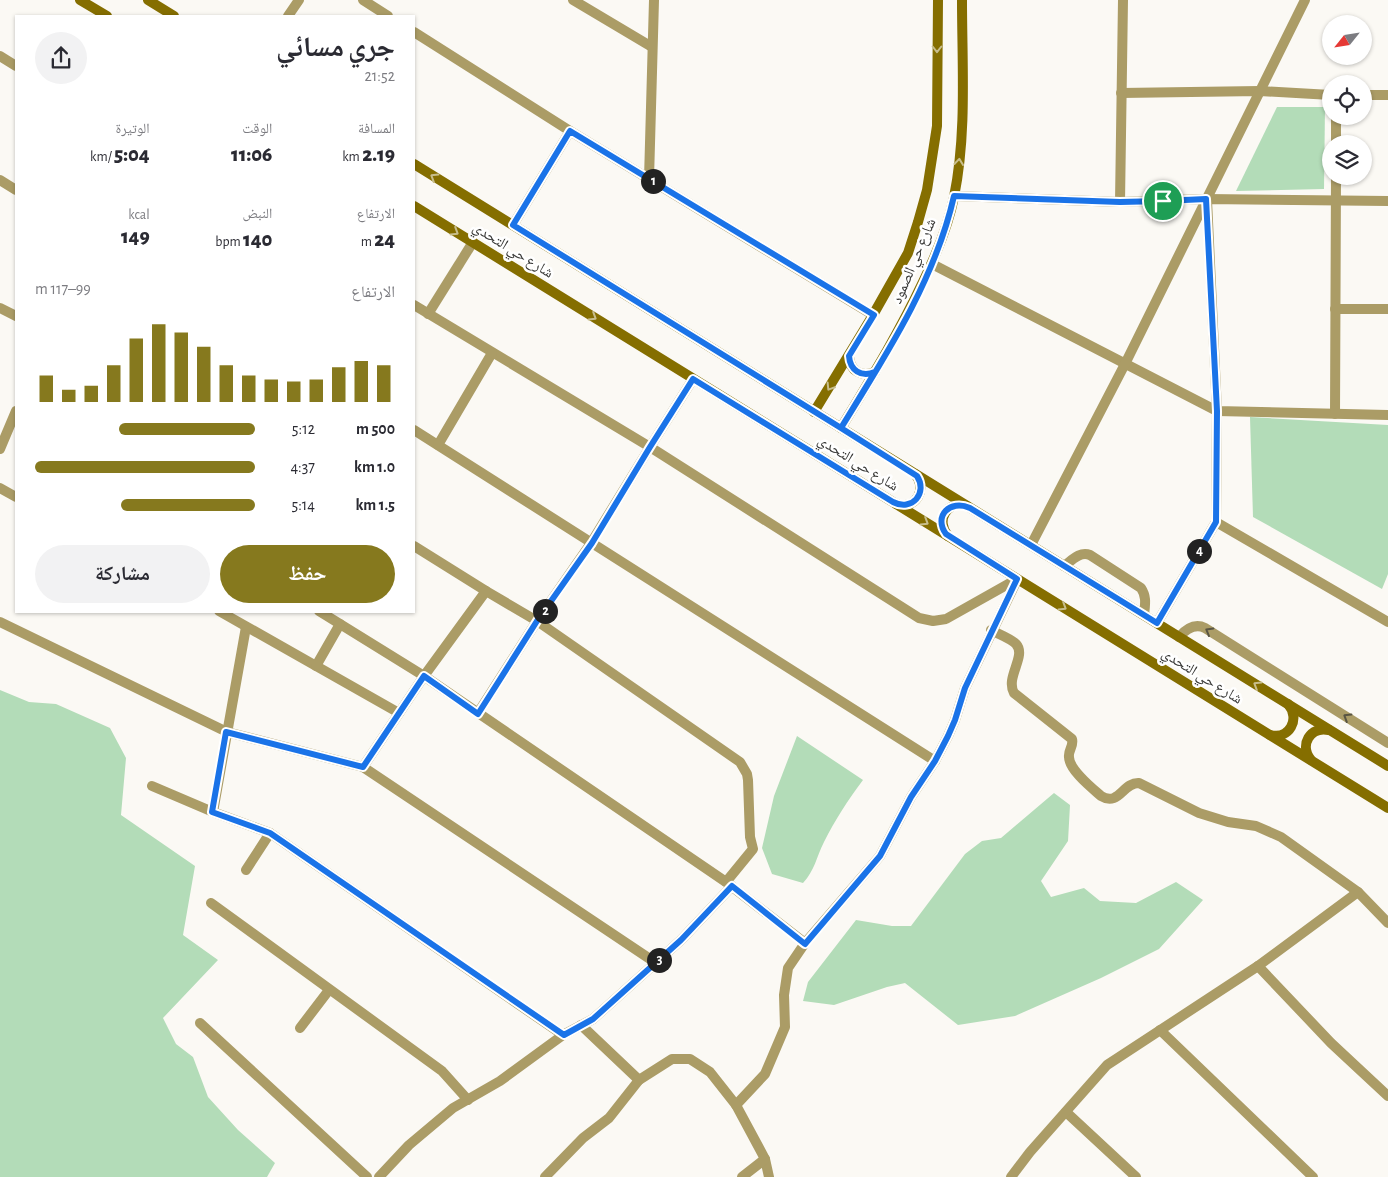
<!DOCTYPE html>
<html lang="ar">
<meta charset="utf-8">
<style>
body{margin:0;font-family:"Alegreya Sans","Noto Naskh Arabic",sans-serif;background:#f2f2f3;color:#2b2b33;direction:rtl;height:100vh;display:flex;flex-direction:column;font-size:19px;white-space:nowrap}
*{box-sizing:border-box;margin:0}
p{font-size:16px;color:#7c7c81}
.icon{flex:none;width:28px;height:28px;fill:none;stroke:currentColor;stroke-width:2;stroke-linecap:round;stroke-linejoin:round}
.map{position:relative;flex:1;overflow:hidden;direction:ltr}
.sheet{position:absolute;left:15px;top:15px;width:400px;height:598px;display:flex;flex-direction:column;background:#fff;border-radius:0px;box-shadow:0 1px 4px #0004;direction:rtl}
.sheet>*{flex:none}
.needle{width:32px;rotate:240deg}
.buttons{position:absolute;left:1322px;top:15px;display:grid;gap:10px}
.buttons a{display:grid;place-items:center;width:50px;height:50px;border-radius:50%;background:#fff;box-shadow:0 1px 4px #0004;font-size:25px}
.pin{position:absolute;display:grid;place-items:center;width:42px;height:42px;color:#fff;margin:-21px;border:2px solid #fff;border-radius:50%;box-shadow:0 1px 5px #0007}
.km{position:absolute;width:25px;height:25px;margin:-12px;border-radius:50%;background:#222;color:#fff;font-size:14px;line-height:25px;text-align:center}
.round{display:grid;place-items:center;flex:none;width:52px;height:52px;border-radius:26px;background:#f2f2f3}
.summary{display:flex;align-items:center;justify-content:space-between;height:85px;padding:0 20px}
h1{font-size:28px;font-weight:800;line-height:38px}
.stats{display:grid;grid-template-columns:repeat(3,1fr);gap:8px;height:85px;padding:5px 20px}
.stats div{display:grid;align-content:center}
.stats b{font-size:21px;font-weight:800}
.stats small{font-size:14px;font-weight:400}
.stats p{font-size:14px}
.chart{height:140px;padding:10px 20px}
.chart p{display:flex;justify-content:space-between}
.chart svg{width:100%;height:90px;margin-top:5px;stroke:#86791e;stroke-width:6}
.button{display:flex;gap:10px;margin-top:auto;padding:10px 20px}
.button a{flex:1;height:58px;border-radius:30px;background:#86791e;color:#fff;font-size:20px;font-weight:800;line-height:58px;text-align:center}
.button a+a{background:#f2f2f3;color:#2b2b33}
ul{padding:0 20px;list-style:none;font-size:16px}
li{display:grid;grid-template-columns:80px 60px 1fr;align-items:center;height:38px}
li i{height:12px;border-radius:6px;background:#86791e}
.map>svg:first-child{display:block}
.green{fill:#b3dcb8}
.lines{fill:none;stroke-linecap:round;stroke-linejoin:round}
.street{stroke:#ab9c66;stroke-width:10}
.secondary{stroke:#856e00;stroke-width:10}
.oneway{stroke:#c8be8c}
.oneway2{stroke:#595543}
.route-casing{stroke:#fff;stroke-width:10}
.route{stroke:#1a73e8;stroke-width:6}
.labels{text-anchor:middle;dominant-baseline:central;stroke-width:5;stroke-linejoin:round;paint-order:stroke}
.street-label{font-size:15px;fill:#363634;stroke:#fff}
</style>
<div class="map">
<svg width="1388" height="1177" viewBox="0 0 1388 1177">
<rect width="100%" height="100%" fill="#fbf9f4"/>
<g class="green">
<path d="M1277,107h48l-1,82 -88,2z"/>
<path d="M1250,417l138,8v149l-6,15 -129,-72z"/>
<path d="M0,690l29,12 27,2 54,24 16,30 -5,57 74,51 -12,69 35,25 -55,58 13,26 17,13 15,40 30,33 37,33 -8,14h-267z"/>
<path d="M797,736l66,44c-15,20 -28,40 -39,62 -8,16 -9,28 -21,41l-31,-9 -10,-26 12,-52z"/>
<path d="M1054,793l16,12 -2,36 -27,40 10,16 33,-9 16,13 36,2 40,-21 27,18 -44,49 -58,29 -86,38 -57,9 -53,-42 -18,4 -53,18 -31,-4 5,-19 48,-62 36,6h19l54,-72 17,-13 19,-3z"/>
</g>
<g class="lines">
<g class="street">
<path d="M363,0l25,16"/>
<path d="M573,0l79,47"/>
<path d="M288,16l11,-16"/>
<path d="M414,32l156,99 303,184"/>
<path d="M0,56l16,10"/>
<path d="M1121,93l139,-2 71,4"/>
<path d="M1364,95h24"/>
<path d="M1336,144v-28"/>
<path d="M649,179l5,-179"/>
<path d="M0,180l16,10"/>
<path d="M955,196l165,6 86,-3 182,2"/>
<path d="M1120,202l3,-202"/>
<path d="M513,225l57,-94"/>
<path d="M932,264l285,147 171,4"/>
<path d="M414,305l236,142 269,171 14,3 13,-2 71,-40"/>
<path d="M0,308l16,8"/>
<path d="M1335,309h53"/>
<path d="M428,314l45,-72"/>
<path d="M1335,414l1,-238"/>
<path d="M414,430l521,331"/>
<path d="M438,445l54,-92"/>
<path d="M0,449l16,-38"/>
<path d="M0,488l16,9"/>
<path d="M1216,522l172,100"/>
<path d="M1031,545l94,-181 180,-364"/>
<path d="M414,546l72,45"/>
<path d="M1064,566c8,-6 16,-15 26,-11l51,33c6,9 4,17 3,27"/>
<path d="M219,611l180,102"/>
<path d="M319,611l105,65 302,206 79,61"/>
<path d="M0,622l227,110 136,35 293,196"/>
<path d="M1157,623l59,-101 1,-111 -10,-211"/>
<path d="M991,630c7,4 19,8 25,14 11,12 -11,33 -2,49l58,46c2,7 -4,11 -3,18 0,13 23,31 32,39 18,11 22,-14 38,-13l60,30 29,9 28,4 25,11 77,55 30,31"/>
<path d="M1179,637c7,-8 16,-14 26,-9l183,115"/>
<path d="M316,666l24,-42"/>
<path d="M478,713l59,-92 54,-78 59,-96 43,-68"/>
<path d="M363,767l61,-91 62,-85 51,30 203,141 7,12 1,6 2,57 3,12 -27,33"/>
<path d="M152,786l61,26 57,21 293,202"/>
<path d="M213,812l33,-185"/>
<path d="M246,870l24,-37"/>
<path d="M211,903l231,168 26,29"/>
<path d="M1258,966l73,77 57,53"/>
<path d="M200,1023l167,154"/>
<path d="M581,1025l58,55"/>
<path d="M300,1028l29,-38"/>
<path d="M1160,1030l153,147"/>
<path d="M736,1105l29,-31 20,-47 -1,-32 4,-27 17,-25 75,-87 31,-59 24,-36 13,-25 7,-16 10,-32 52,-108"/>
<path d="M1066,1112l70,65"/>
<path d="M379,1177l30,-32 44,-37 47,-27 63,-46 30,-16 88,-79 51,-54"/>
<path d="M545,1177l38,-39 26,-20 30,-38 33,-21h18l20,13 26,33 29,54 4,18"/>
<path d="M742,1177l23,-18"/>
<path d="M1011,1177l19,-25 77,-87 151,-99 100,-74"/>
</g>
<g class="secondary">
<path d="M80,0l27,16"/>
<path d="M148,0l26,16"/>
<path d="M414,164l974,602"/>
<path d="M414,206l974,602"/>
<path d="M849,357c1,13 12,21 26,15"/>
<path d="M814,412l59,-97 35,-62 10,-31 9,-32 10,-64 1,-126"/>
<path d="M841,428c29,-48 58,-95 82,-146 13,-27 25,-55 31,-85 13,-64 8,-132 8,-197"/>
<path d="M896,504c20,6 32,-15 19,-30"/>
<path d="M948,536c-13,-16 -1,-36 19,-30"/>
<path d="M1270,735c19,5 31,-16 18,-31"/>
<path d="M1311,760c-12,-15 -1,-34 18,-30"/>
</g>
</g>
<defs><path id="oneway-chevron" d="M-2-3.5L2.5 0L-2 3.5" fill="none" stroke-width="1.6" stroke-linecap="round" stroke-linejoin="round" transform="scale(1.25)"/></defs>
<g class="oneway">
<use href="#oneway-chevron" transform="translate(937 49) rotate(90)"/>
<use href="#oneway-chevron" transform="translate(959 162) rotate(-84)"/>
<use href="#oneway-chevron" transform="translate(434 177) rotate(-148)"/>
<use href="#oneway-chevron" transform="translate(455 232) rotate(32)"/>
<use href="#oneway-chevron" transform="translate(593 317) rotate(32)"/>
<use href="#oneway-chevron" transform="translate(830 387) rotate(122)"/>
<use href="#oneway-chevron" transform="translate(925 522) rotate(32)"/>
<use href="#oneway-chevron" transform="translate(1063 607) rotate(32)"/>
<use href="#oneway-chevron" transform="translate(1257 685) rotate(-148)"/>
</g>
<g class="oneway2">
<use href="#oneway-chevron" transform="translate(1209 631) rotate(-150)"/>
<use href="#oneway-chevron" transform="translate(1347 717) rotate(-148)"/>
</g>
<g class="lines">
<defs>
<path id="route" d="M1163,201l-43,1 -166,-6c-19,84 -68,159 -113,232l-328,-203 57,-94 304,184 -25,41c1,14 12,22 26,16l-34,56 76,48c11,17 -5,36 -24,26l-200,-123 -43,68 -58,96 -55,78 -59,93 -54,-38 -61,91 -137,-35 -14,80 58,21 294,202 29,-16 88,-79 51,-54 73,58 75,-88 31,-59 24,-36 13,-25 7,-16 10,-32 52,-109 -71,-45c-13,-18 4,-35 24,-26l187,115 59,-101 1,-111 -11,-212 -43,2"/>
</defs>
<use href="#route" class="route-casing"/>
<use href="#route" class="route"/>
</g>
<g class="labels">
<g class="street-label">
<text transform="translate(513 250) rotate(32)">شارع حي التحدي</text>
<text transform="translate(914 261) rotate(-67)">شارع حي الصمود</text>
<text transform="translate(858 463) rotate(32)">شارع حي التحدي</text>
<text transform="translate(1202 676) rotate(32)">شارع حي التحدي</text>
</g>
</g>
</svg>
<div class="buttons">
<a><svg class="needle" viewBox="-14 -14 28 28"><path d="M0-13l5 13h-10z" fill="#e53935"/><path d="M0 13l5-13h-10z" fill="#7c7c81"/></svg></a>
<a><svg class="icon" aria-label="locate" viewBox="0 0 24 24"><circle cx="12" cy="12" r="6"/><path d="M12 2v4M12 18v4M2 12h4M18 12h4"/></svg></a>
<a><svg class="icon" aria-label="layers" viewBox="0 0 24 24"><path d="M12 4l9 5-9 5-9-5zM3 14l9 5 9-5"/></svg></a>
</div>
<div class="pin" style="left:1163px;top:201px;background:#1e9e55"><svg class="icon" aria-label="arrive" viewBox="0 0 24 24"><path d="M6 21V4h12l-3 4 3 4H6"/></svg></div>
<b class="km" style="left:653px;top:181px">1</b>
<b class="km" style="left:545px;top:611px">2</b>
<b class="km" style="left:659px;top:960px">3</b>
<b class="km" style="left:1199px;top:551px">4</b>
<section class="sheet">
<div class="summary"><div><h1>جري مسائي</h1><p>21:52</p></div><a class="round"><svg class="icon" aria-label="share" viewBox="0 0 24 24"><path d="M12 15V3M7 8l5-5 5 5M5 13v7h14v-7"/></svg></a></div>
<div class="stats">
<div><p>المسافة</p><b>2.19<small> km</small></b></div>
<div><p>الوقت</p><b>11:06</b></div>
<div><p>الوتيرة</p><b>5:04<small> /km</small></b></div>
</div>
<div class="stats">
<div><p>الارتفاع</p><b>24<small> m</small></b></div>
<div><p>النبض</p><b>140<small> bpm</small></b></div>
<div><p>kcal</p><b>149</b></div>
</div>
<div class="chart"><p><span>الارتفاع</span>99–117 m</p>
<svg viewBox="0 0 160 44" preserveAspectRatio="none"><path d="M5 44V31M15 44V38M25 44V36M35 44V26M45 44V13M55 44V6M65 44V10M75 44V17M85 44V26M95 44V31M105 44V33M115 44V34M125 44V33M135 44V27M145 44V24M155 44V26"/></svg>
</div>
<ul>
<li><b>500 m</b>5:12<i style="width:62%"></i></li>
<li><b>1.0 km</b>4:37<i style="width:100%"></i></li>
<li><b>1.5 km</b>5:14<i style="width:61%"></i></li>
</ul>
<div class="button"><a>حفظ</a><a>مشاركة</a></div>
</section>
</div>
